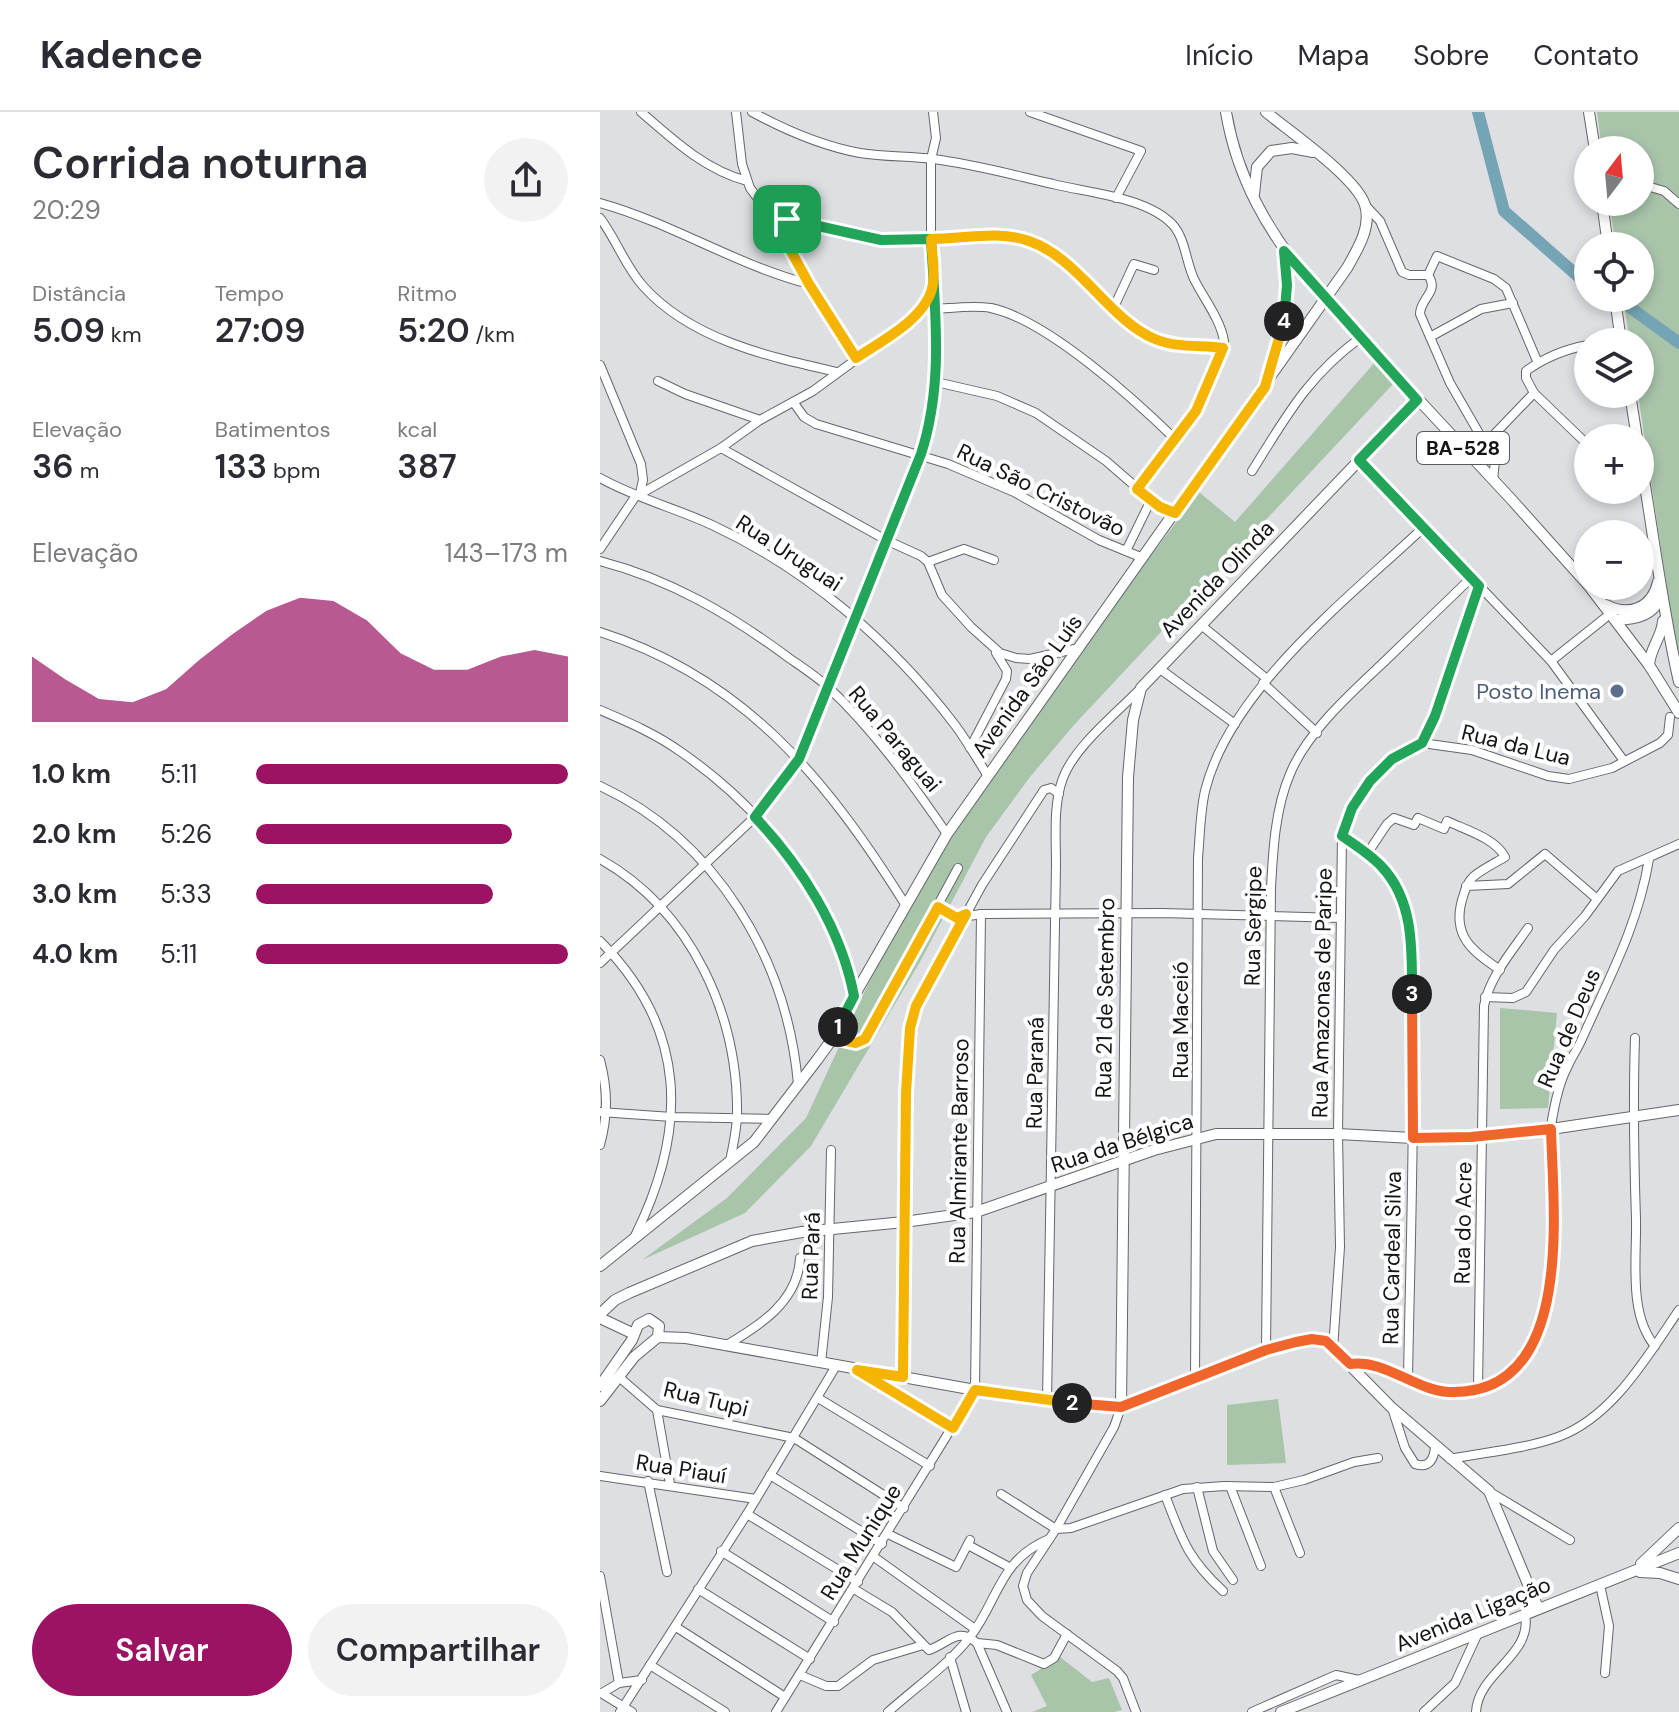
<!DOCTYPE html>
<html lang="pt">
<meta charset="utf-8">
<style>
body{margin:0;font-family:"DM Sans",sans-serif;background:#f2f2f3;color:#2b2b33;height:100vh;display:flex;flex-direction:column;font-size:30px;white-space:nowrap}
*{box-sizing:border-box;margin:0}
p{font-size:26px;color:#7c7c81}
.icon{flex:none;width:44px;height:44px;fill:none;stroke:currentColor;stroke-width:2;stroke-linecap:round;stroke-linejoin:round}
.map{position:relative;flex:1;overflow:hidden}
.drawer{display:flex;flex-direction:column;background:#fff;width:600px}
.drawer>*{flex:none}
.needle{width:52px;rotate:16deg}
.fabs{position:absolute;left:974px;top:24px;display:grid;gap:16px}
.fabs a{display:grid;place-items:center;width:80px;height:80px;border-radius:50%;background:#fff;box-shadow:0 4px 12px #0003;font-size:40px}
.pin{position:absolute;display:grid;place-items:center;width:68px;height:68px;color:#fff;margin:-34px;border-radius:16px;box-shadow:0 4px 12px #0006}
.km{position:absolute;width:40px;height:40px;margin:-20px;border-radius:50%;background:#222;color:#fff;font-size:22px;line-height:40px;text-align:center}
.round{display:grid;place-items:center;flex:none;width:84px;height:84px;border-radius:42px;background:#f2f2f3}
.overview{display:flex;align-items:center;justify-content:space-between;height:136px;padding:0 32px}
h1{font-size:44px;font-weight:600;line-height:60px}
.metrics{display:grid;grid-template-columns:repeat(3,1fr);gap:12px;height:136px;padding:8px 32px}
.metrics div{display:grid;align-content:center}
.metrics b{font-size:34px;font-weight:600}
.metrics small{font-size:22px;font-weight:400}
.metrics p{font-size:22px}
.chart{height:224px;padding:16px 32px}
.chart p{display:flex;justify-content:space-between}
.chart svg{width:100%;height:144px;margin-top:8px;fill:#9c1363;opacity:.7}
.cta{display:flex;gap:16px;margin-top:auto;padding:16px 32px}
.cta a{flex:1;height:92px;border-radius:48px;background:#9c1363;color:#fff;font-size:32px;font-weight:600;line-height:92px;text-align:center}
.cta a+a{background:#f2f2f3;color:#2b2b33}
ul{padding:0 32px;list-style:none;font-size:26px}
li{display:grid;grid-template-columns:128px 96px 1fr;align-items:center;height:60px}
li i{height:20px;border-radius:10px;background:#9c1363}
header{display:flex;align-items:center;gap:48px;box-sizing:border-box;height:112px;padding:0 40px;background:#fff;border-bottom:2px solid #e1e1e2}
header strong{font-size:38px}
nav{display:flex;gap:44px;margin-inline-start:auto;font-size:28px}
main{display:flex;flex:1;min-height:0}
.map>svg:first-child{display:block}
.green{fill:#a8c4a9}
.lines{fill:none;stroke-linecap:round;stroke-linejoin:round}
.river{stroke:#75a4b4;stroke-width:12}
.minor-casing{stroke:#64666a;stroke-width:10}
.major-casing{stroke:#64666a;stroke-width:12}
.minor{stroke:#fff;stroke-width:8}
.major{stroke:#fff;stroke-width:10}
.major-bridge-casing{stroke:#64666a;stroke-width:12;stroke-linecap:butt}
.major-bridge{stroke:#fff;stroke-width:10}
.split-1-casing{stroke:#fff;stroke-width:16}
.split-2-casing{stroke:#fff;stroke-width:16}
.split-3-casing{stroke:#fff;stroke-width:16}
.split-4-casing{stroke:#fff;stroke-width:16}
.split-5-casing{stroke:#fff;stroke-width:16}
.split-1{stroke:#22a559;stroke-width:10}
.split-2{stroke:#f5b400;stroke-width:10}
.split-3{stroke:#f0652b;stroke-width:10}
.split-4{stroke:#22a559;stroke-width:10}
.split-5{stroke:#f5b400;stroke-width:10}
.service-dot{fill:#5c6f8a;stroke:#fff;stroke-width:3}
.labels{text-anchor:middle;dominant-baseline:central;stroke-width:8;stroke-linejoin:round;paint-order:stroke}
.shield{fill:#fff;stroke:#5a5a5b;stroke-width:2}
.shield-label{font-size:20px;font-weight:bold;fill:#131415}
.street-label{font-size:22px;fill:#131415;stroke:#fff}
.service-label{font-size:22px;fill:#4e5e75;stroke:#fff;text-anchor:end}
</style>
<header>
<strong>Kadence</strong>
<nav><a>Início</a><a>Mapa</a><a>Sobre</a><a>Contato</a></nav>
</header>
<main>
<section class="drawer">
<div class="overview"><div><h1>Corrida noturna</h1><p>20:29</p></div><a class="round"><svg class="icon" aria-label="share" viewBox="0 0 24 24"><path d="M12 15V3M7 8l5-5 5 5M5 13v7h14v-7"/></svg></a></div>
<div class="metrics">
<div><p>Distância</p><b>5.09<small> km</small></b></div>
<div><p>Tempo</p><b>27:09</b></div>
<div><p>Ritmo</p><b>5:20<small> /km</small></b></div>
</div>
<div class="metrics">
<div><p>Elevação</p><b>36<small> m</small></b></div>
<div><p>Batimentos</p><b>133<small> bpm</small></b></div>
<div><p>kcal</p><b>387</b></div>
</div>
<div class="chart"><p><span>Elevação</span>143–173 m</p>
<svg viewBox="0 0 160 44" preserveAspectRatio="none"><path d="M0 44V24L10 31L20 37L30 38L40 34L50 25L60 17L70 10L80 6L90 7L100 13L110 23L120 28L130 28L140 24L150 22L160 24V44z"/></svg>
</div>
<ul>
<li><b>1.0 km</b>5:11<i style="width:100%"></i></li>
<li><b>2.0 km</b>5:26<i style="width:82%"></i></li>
<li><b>3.0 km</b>5:33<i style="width:76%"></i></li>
<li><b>4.0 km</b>5:11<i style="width:100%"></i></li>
</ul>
<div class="cta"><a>Salvar</a><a>Compartilhar</a></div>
</section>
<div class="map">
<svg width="1079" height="1600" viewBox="0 0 1079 1600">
<rect width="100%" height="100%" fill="#dddfe3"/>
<g class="green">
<path d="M997,0h82v541l-2,3 -39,-262h2v-52h-10l-7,-44h17v-52h-24l-7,-44h31v-52h-38z"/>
<path d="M775,250l19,21 -321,343 -43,51 -44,60 -65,123 -110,186 -66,67 -103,47 85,-62 79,-80 99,-213 41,-69 135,-188 118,-156 36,30z"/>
<path d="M900,896l57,5 -9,95 -48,1z"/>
<path d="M678,1287l8,64 -59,2v-60z"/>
<path d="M460,1545l32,25 17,-4 13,32 -8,2h-82l15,-6 -16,-31z"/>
</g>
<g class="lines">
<g class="river">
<path d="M878,0l26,99 84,74"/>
<path d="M1012,186l12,5 55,40"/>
</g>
<defs>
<g id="minor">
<path d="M41,0c31,27 64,58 106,69"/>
<path d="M136,0l6,52 8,24 24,32 35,64 47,74"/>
<path d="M152,0c35,19 70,34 108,41 25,4 49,3 73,6 41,5 80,16 120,25 36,9 94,13 120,41 13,15 13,39 22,56 10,19 26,40 29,60l-28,70 -59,78"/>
<path d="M430,0l111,39 -25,47"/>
<path d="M1040,72l24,7 15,13"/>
<path d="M0,91c72,20 136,62 209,81"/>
<path d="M766,94l14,15 22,51 7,3h19"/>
<path d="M0,106c16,21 25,48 43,68 48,54 127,71 194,86"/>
<path d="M174,108c37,-3 70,16 107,20 52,6 115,-18 162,7 40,21 74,77 113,92 21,8 45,6 67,9"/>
<path d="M828,163c12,17 -8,23 -8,39l30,69 45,78 -2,19"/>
<path d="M828,163l9,-19 57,23 12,9 32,75"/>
<path d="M514,195l20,-43 20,6"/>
<path d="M336,197c18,-1 37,-4 55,-1 56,12 143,91 185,132"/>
<path d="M830,225l51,-28 32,-6"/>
<path d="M0,253l41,99 2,16 -3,13"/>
<path d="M58,269l27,13 75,26"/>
<path d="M336,270l61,14 39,17 70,48 45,39 24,13"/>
<path d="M934,281l54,52"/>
<path d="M194,291l10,14 12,7 132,40 66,28 85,48 44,18"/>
<path d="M885,332l49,-51 -8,-15v-7c18,-13 40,-22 62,-26"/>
<path d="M121,336l165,92 35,16 7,6 14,33 29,32 29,26 16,5 14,1 49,-11"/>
<path d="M759,348l192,201 73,100"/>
<path d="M652,359c34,-54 55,-94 108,-133"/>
<path d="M0,366c36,20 75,30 112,47 95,44 180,117 243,200 12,16 22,34 33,51"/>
<path d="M0,437l35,-52 86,-49 39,-28 53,-29 101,-74 19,-30"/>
<path d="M526,439l25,-51"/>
<path d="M0,449c70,18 131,54 189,97 13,9 27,18 39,29 45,42 84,96 119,147"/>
<path d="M328,450l36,-13 30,11"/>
<path d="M601,513l66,54"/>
<path d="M0,520c145,46 227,148 305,272"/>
<path d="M951,549l54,-43"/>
<path d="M560,557l75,55"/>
<path d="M663,571l54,50"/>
<path d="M0,598c28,12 56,24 81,42 81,56 154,145 173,244"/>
<path d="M822,631l50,7 76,26 21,3 43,-11 48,-25 8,-8 2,-18"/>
<path d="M370,636l36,-69 1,-8 -11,-18"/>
<path d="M0,674c116,54 187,173 198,298"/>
<path d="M742,724c25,18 51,35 61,66 15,44 9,94 10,140 1,112 -3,224 -5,336"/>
<path d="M767,742l20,-30 7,-6 20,7 4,-7 26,11 3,-8c19,9 48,17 58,36 -10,6 -23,12 -32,20 -7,7 -8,14 -11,23 -10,36 10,51 38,70"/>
<path d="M0,747c92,52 139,157 137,259 -1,14 -4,29 -7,43"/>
<path d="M866,774l42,-2 37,-30 52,45"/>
<path d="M338,795l19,11 24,-4 181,-1 179,5"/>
<path d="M0,829c88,88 88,188 35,295"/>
<path d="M0,851l155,-146 36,-44 23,-49 90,-228 25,-66 7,-48v-73l-5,-70v-80l5,-21 -3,-26"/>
<path d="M885,885l28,1 13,-6 28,-42 31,-34 33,-45 61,-27"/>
<path d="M233,926l23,5 9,-4 93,-171"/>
<path d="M1035,926c-2,61 -1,121 1,181 1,39 -8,95 19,127"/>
<path d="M0,948c8,30 8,55 0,85"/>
<path d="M0,1000l72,5 100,2"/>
<path d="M125,1234c34,-20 73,-44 75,-88"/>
<path d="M733,1237l7,-102 -2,-113 4,-298 10,-28 18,-27 22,-22 30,-16 13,-27 44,-130"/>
<path d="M666,1238l5,-462c2,-37 4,-79 19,-114 17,-42 61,-81 94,-112 29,-28 59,-57 88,-85"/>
<path d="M221,1251l7,-66 3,-147"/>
<path d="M750,1252c53,-7 89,54 151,15 58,-36 53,-132 51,-192 0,-19 -4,-41 -1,-61 3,-19 7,-41 16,-58 4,-10 10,-18 14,-27 27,-61 57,-115 68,-182"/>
<path d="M258,1258l95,58"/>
<path d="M19,1265l38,33 137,28 110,70"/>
<path d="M303,1265l3,-284 4,-65 6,-22 66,-121 62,-95 7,-2 8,6"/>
<path d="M595,1267l3,-521c2,-22 2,-45 7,-67 25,-102 145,-194 219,-264"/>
<path d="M878,1276l6,-382c5,-28 28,-55 44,-78"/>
<path d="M218,1286l112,68"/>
<path d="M447,1289l9,-536c0,-28 -3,-61 7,-87 12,-32 54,-65 78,-90"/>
<path d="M521,1295l-7,20 -58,102 -29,44 -4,13 4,14 15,16 75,55 6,7 13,34"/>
<path d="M792,1296l13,40 10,16c14,5 19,-5 20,-17"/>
<path d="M57,1298l13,74"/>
<path d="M850,1347c36,-7 74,-10 108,-22 55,-20 90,-82 121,-127"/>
<path d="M170,1363l112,69"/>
<path d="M0,1364l156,23"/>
<path d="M48,1369l19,91"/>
<path d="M630,1374l31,80"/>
<path d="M597,1375l16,64 20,29"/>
<path d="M674,1375l26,66"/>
<path d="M890,1380l80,48"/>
<path d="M401,1382l55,35 15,-1 112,-39 41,-3 50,1 30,-7 50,-18 24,-4"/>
<path d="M565,1383c17,44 22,63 58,96"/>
<path d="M147,1402l111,68"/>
<path d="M288,1422l68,33 14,-27"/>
<path d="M368,1433l41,22"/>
<path d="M121,1439l113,71"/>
<path d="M274,1445l101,72"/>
<path d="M0,1464l19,107"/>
<path d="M1000,1473l9,41 -4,47"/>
<path d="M98,1477l112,70"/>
<path d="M254,1477l38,23 37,38c20,-7 29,-24 48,-7l30,69"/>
<path d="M76,1515l109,70"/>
<path d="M377,1531l20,2 47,19 10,-6 13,-24"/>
<path d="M350,1545l16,55"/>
<path d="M50,1553l75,47"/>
<path d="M200,1563l26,11h12l35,-26 50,-15"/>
<path d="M1,1581l31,19"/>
<path d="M2,1581l17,-10 23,-3"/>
<path d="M20,1600l127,-198 89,-148"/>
<path d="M176,1600l199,-322 6,-476"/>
<path d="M288,1600c27,-24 60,-47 82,-75 29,-38 29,-77 79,-98"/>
<path d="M652,1600l84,-37 23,5"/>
<path d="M824,1600l31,-29 23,-50"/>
<path d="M876,1600c2,-40 57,-56 49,-98"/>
</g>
<g id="major">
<path d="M626,0c11,66 42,120 84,170"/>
<path d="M989,0l6,38"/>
<path d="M654,82l3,-27 14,-16 21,-3 21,4"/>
<path d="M1002,90l6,44"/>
<path d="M1015,186l6,44"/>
<path d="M737,200l174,187 77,86"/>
<path d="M670,263c14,-40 19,-80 14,-122"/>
<path d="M1030,282l7,44"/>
<path d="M1040,343c13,76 22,152 39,227"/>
<path d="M989,474l60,79 30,48"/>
<path d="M1006,493c23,12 46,3 52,-23"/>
<path d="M1017,508c17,-1 38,-4 43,-24"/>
<path d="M1049,553c1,-17 13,-28 14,-44"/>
<path d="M0,1154l154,-124 63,-82 16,-22 21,-42 93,-162 400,-566c10,-18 25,-41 18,-63 -9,-28 -75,-73 -99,-93"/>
<path d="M0,1202l15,-14 14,-7 123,-52 50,-9 102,-10 72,-10 178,-62 62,-16h122l75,4 58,-1 80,-8 128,-19"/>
<path d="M0,1206l34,16"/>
<path d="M58,1225l28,1 289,52 72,11 74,6 145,-57 46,-11 14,2 65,66 98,84 49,117"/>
<path d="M0,1274l32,-46 6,-15 11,-6 10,7 -1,11 -24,20 -34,44"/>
<path d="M521,1295l7,-630 5,-57 8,-32 276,-288"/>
<path d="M1041,1452l38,-36"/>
<path d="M1040,1460l20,1 19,6"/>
<path d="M681,1600l398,-159"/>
</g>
</defs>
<use href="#minor" class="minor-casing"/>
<use href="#major" class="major-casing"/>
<use href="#minor" class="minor"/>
<use href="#major" class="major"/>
<defs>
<path id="major-bridge" d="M710,170l27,30"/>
</defs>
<use href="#major-bridge" class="major-bridge-casing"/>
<use href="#major-bridge" class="major-bridge"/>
</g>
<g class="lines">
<defs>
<path id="split-1" d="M187,107l94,21 50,-1c4,73 13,144 -10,215l-122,305 -44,58c46,49 86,111 99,179l-16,31"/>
<path id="split-2" d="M238,915l-5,11 23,5 9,-4 73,-132 19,11 9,-4 -50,92 -6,22 -4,65 -3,284 -46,-7 96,58 22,-38 97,13"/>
<path id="split-3" d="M472,1291l49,4 145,-57 30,-8 16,-3 14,2 24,23c35,-5 64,26 99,28 127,5 104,-182 102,-263l-80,8 -58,1 -1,-144"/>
<path id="split-4" d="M684,209l3,-36 -3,-34 133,149 -58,60 120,126 -44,130 -13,27 -30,16 -22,22 -18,27 -10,28c13,9 29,19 40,31 32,34 30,83 30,127"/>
<path id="split-5" d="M187,107l-13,1 35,64 47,74c25,-17 72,-40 77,-74 2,-14 -1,-31 -2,-45 32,0 67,-9 98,2 50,17 80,79 126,98 21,9 46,6 68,9l-27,63 -59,78 23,18 15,6 90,-126 19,-66"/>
</defs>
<use href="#split-1" class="split-1-casing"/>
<use href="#split-2" class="split-2-casing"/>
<use href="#split-3" class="split-3-casing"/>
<use href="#split-4" class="split-4-casing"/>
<use href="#split-5" class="split-5-casing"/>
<use href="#split-1" class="split-1"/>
<use href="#split-2" class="split-2"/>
<use href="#split-3" class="split-3"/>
<use href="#split-4" class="split-4"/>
<use href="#split-5" class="split-5"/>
</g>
<circle class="service-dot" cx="1017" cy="579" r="8"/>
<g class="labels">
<rect class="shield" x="817" y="320" width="92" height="32" rx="6"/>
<g class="shield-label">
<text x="863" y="336">BA-528</text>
</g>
<g class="street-label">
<text transform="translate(441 378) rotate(26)">Rua São Cristovão</text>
<text transform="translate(189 441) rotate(33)">Rua Uruguai</text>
<text transform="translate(617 467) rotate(-46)">Avenida Olinda</text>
<text transform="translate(427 574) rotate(-54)">Avenida São Luís</text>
<text transform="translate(295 627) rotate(50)">Rua Paraguai</text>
<text transform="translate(916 633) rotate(14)">Rua da Lua</text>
<text transform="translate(653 814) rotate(-89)">Rua Sergipe</text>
<text transform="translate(722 881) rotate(-89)">Rua Amazonas de Paripe</text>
<text transform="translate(505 886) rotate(-89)">Rua 21 de Setembro</text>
<text transform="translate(580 908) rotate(-90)">Rua Maceió</text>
<text transform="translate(969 916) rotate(-67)">Rua de Deus</text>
<text transform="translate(435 961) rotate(-89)">Rua Paraná</text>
<text transform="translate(522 1031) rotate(-18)">Rua da Bélgica</text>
<text transform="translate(359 1039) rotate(-89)">Rua Almirante Barroso</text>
<text transform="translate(863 1111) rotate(-89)">Rua do Acre</text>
<text transform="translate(211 1144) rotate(-88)">Rua Pará</text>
<text transform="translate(792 1146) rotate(-89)">Rua Cardeal Silva</text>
<text transform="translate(106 1287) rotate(14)">Rua Tupi</text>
<text transform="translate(81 1357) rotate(9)">Rua Piauí</text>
<text transform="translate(261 1430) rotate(-58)">Rua Munique</text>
<text transform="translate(873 1502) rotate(-22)">Avenida Ligação</text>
</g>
<g class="service-label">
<text x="1001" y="579">Posto Inema</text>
</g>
</g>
</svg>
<div class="fabs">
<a><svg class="needle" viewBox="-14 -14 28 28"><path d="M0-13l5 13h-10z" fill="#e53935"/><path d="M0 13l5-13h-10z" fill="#7c7c81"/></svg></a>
<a><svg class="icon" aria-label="locate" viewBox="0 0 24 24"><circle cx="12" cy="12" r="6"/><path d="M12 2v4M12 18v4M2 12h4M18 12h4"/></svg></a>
<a><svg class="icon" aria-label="layers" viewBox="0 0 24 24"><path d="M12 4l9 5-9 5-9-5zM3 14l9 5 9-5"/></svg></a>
<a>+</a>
<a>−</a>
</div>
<div class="pin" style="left:187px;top:107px;background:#1e9e55"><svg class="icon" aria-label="arrive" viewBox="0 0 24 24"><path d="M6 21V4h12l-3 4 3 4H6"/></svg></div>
<b class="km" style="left:238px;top:915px">1</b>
<b class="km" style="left:472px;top:1291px">2</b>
<b class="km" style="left:812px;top:882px">3</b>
<b class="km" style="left:684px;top:209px">4</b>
</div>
</main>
